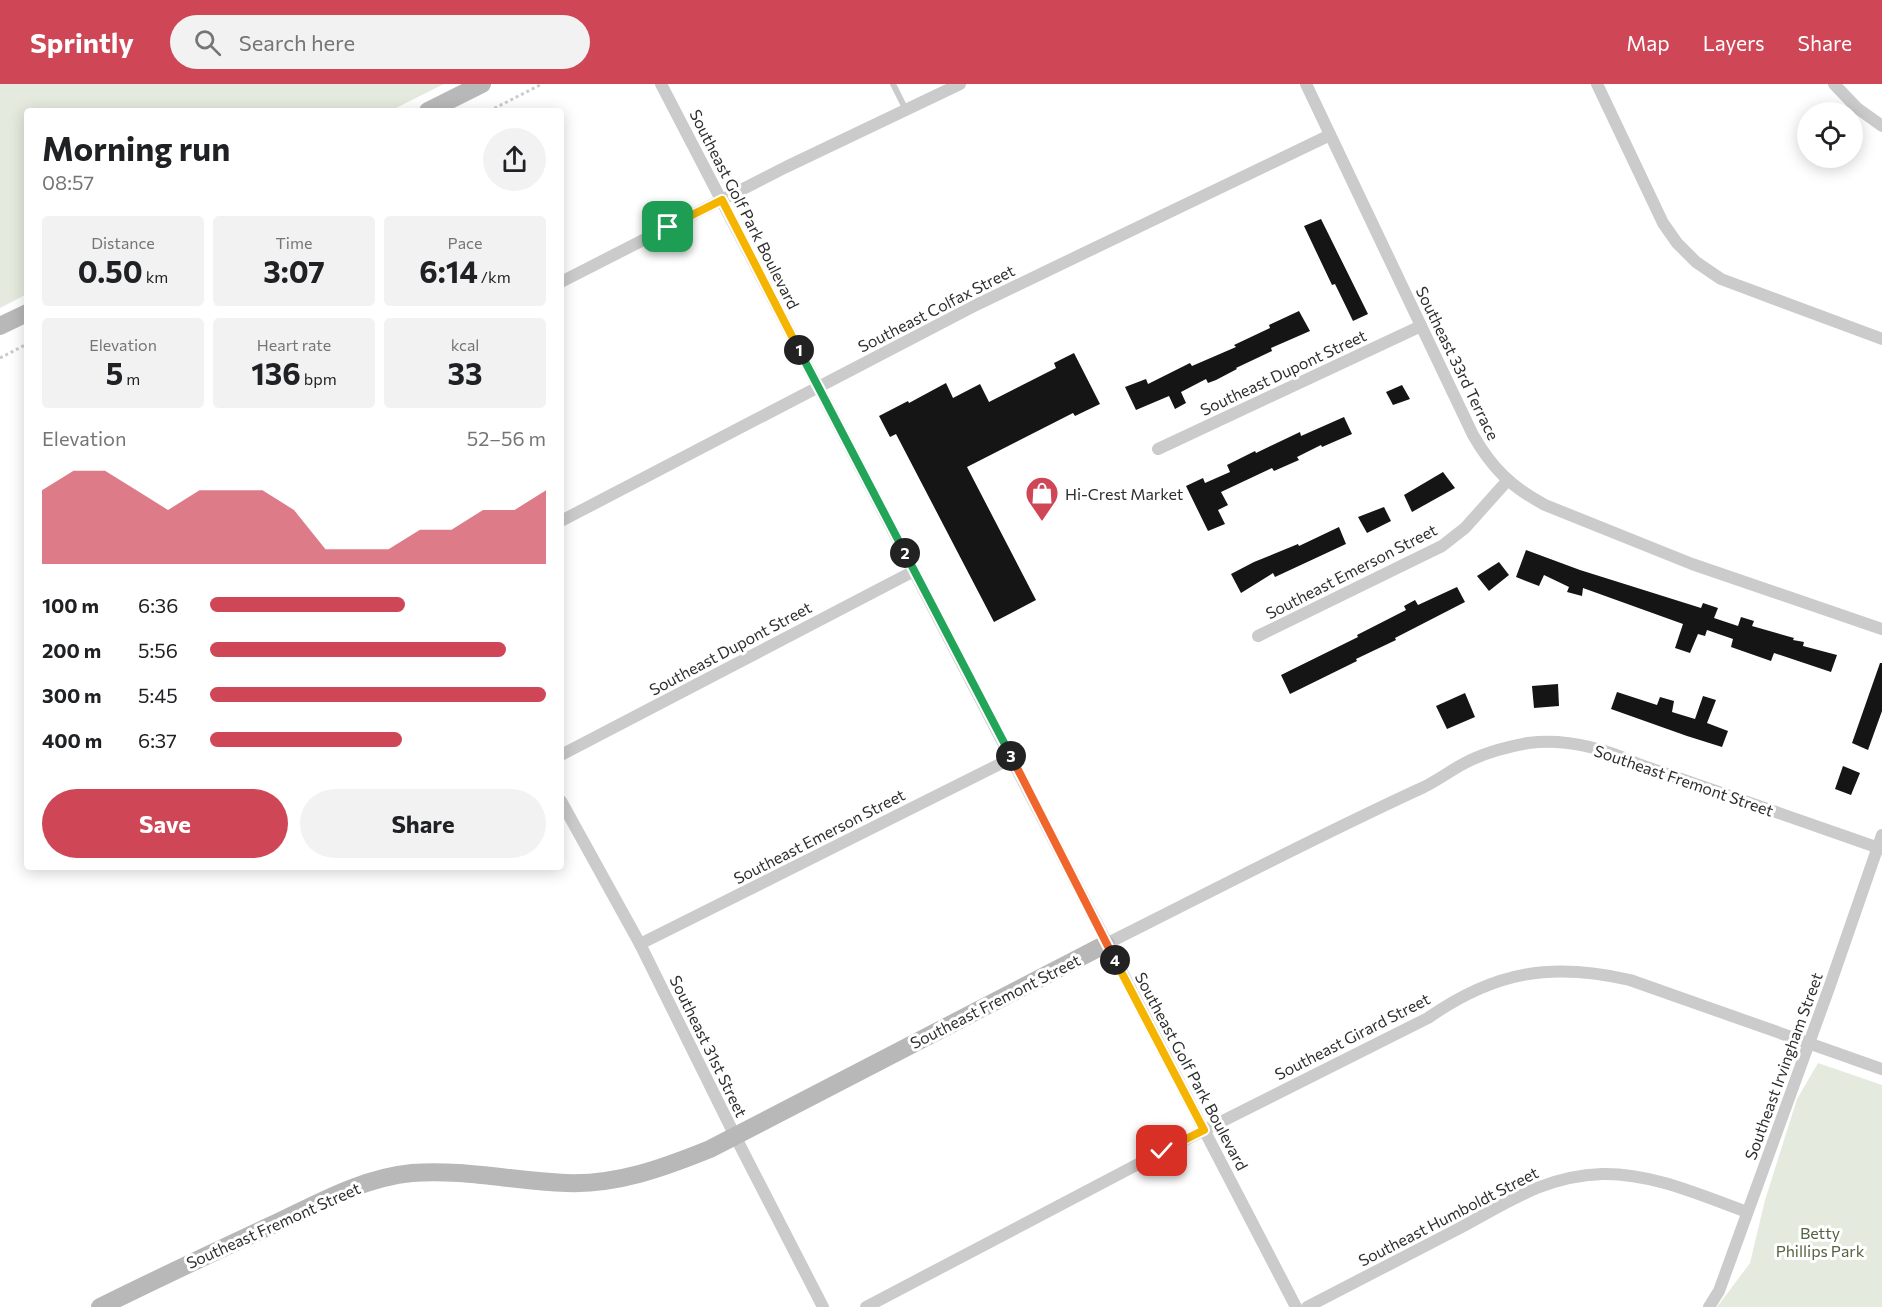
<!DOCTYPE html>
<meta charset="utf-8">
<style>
body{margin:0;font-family:Commissioner,sans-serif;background:#f2f2f2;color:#202124;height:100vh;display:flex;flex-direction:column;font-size:22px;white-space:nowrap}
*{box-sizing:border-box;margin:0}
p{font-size:20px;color:#757577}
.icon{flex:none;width:33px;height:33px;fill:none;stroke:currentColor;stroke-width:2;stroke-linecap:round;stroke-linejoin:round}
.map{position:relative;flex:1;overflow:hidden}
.sheet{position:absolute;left:24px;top:24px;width:540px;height:762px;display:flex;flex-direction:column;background:#fff;border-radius:6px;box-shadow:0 3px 15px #0003}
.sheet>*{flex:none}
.tools{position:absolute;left:1797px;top:18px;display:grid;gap:12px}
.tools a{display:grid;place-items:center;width:66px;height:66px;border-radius:50%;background:#fff;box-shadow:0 3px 15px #0003;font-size:30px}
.pin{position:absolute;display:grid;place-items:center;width:51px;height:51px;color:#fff;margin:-26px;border-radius:12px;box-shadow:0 3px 9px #0006}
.km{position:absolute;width:30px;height:30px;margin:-15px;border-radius:50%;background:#222;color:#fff;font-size:16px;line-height:30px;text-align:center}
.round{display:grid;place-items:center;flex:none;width:63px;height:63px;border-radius:32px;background:#f2f2f2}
.head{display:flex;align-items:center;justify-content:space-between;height:102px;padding:0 18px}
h1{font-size:33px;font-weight:700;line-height:45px}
.metrics{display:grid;grid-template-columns:repeat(3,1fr);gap:9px;height:102px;padding:6px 18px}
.metrics div{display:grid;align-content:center;border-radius:6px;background:#f2f2f2;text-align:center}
.metrics b{font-size:30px;font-weight:700}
.metrics small{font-size:16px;font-weight:400}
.metrics p{font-size:16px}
.chart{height:168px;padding:12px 18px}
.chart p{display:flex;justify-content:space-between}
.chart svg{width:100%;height:108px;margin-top:6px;fill:#cf4657;opacity:.7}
.primary-button{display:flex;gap:12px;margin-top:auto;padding:12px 18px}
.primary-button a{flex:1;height:69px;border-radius:36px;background:#cf4657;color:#fff;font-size:24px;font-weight:700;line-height:69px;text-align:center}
.primary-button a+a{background:#f2f2f2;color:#202124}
ul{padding:0 18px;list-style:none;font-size:20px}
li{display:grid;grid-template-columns:96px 72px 1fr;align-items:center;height:45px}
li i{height:15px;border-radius:8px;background:#cf4657}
header{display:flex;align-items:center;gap:36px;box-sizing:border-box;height:84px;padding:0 30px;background:#cf4657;color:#fff}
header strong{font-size:28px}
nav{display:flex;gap:33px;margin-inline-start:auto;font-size:21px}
.search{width:420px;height:54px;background:#f2f2f2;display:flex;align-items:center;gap:15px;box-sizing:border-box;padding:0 21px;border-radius:33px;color:#757577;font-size:22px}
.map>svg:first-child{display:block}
.green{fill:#e5eade}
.building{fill:#151515}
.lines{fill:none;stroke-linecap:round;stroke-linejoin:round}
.path{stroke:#cbcbcb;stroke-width:3;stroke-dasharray:3 3;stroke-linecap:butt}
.lane{stroke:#cbcbcb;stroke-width:6}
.street{stroke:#cbcbcb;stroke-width:12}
.secondary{stroke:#b8b8b8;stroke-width:18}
.split-1-casing{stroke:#fff;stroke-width:12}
.split-2-casing{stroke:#fff;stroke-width:12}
.split-3-casing{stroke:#fff;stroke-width:12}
.split-4-casing{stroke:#fff;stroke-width:12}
.split-5-casing{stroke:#fff;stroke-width:12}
.split-1{stroke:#f5b400;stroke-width:8}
.split-2{stroke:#22a559;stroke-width:8}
.split-3{stroke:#22a559;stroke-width:8}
.split-4{stroke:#f0652b;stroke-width:8}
.split-5{stroke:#f5b400;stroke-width:8}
.labels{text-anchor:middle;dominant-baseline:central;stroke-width:6;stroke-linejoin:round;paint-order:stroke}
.street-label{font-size:16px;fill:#2e2e2e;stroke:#fff}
.poi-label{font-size:16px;fill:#2e2e2e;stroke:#fff;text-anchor:start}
.park-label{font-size:16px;fill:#546441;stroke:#fff}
</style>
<header>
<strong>Sprintly</strong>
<div class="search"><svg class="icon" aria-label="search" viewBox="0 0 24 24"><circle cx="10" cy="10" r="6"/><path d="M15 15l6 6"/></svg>Search here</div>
<nav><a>Map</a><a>Layers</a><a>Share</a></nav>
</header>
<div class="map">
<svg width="1882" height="1223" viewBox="0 0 1882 1223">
<rect width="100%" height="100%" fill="#fff"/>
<g class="green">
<path d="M0,0h444l-54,27h-363v183l-27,14z"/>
<path d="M1818,979l64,22v222h-165l33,-44 15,-63 32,-101z"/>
</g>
<g class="building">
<path d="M1321,135l47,95 -15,7 -18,-37 -3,1 -28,-59z"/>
<path d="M1299,227l11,20 -39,17 1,3 -36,17 1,1 -21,11 -8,3 -2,-4 -25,13 5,11 -11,6 -6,-13 -33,14 -11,-23 21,-8 2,5 42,-21 2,3 44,-19 -2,-2 36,-17 -1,-3z"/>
<path d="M1074,269l26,51 -25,12 -2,-3 -106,54 69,133 -42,22 -98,-188 -6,3 -11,-21 29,-15 1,2 37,-20 7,15 27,-14 9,18 67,-34 -2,-5z"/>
<path d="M1402,301l8,14 -17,6 -7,-13z"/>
<path d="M1344,333l8,17 -30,13 -1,-2 -24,12 2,3 -25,11 -2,-3 -51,24 7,13 -10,5 7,14 -17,7 -22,-45 17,-8 2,5 25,-11 -3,-7 28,-14 1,2 44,-21 1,4z"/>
<path d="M1443,388l12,16 -43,24 -8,-17z"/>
<path d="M1384,423l7,14 -24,12 -9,-16z"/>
<path d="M1339,443l7,17 -71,33 -2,-4 -32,20 -10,-19 23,-12 44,-18 1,2z"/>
<path d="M1526,466l54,20 121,38 2,-5 15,5 -4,10 24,8 3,-9 13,4 -2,5 42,12 -1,2 11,2 -1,4 34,9 -6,17 -57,-19 -3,8 -40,-14 2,-8 -26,-9 -2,6 -7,-2 -8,19 -15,-5 8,-24 -100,-36 -1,8 -15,-4 2,-5 -25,-12 -5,11 -23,-9z"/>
<path d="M1499,478l10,13 -20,16 -12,-15z"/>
<path d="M1457,503l8,15 -70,36 1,2 -40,19 1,2 -67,33 -9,-19 77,-38 -1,-2 49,-25 -2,-4 11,-6 3,5z"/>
<path d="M1880,579h2v48l-14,39 -16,-7z"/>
<path d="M1558,600l1,22 -25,2 -2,-22z"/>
<path d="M1617,608l40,13 3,-8 14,4 -2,11 23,7 8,-23 13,4 -9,23 21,8 -6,16 -35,-11 -76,-27z"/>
<path d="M1465,609l10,24 -28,12 -11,-23z"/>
<path d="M1843,682l17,7 -9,22 -16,-6z"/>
</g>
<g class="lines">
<g class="path">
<path d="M489,27l53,-27"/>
<path d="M0,274l27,-14"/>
</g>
<path class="lane" d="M893,0l13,26"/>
<g class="street">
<path d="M661,0l635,1223"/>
<path d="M1306,0l167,351c19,33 38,52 72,70l147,59 190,65"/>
<path d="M1597,0l66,139 14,20 19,19 25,17 161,60"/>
<path d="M1834,0l23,24 25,18"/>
<path d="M561,198l225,-115 174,-83"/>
<path d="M1158,365l263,-123"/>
<path d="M561,437l415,-216 354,-170"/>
<path d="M1258,552l184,-90 23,-18 42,-47"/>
<path d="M561,671l353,-184"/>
<path d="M561,717l79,143 95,192 88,171"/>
<path d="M640,860l372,-186"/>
<path d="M1106,860c106,-53 211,-108 318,-157 14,-7 26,-16 39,-23 20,-11 43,-17 65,-21 39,-5 75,5 110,21l244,85"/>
<path d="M866,1223l297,-156 265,-133c67,-47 124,-56 202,-38l252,89"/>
<path d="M1307,1223c49,-25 98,-51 147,-76 50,-26 88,-55 148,-57 50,-1 98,21 145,38"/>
<path d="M1709,1223l10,-16 110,-303 53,-153"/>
</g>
<g class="secondary">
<path d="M428,27l54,-27"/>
<path d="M0,242l27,-13"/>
<path d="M100,1223c57,-28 114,-55 172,-82 45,-21 89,-47 140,-52 51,-4 102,8 154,10 51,2 97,-15 144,-34l396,-205"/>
</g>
</g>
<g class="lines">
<defs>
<path id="split-1" d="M668,143l54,-27 77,150"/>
<path id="split-2" d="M799,266l106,203"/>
<path id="split-3" d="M905,469l106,203"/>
<path id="split-4" d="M1011,672l104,204"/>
<path id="split-5" d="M1115,876l89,170 -42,21"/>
</defs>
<use href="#split-1" class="split-1-casing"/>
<use href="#split-2" class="split-2-casing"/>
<use href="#split-3" class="split-3-casing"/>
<use href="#split-4" class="split-4-casing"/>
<use href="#split-5" class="split-5-casing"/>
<use href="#split-1" class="split-1"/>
<use href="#split-2" class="split-2"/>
<use href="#split-3" class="split-3"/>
<use href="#split-4" class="split-4"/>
<use href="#split-5" class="split-5"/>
</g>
<defs>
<symbol id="shop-pin" viewBox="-11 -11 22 30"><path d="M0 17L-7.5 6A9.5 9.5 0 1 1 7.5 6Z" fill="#cf4657" stroke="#fff"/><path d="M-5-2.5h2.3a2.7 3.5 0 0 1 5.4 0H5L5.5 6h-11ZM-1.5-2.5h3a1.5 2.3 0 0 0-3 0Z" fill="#fff"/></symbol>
</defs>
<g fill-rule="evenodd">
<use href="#shop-pin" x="1023" y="390" width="38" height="52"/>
</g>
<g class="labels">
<g class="street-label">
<text transform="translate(745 125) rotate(63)">Southeast Golf Park Boulevard</text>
<text transform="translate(936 224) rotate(-27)">Southeast Colfax Street</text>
<text transform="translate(1458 279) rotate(64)">Southeast 33rd Terrace</text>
<text transform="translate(1283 288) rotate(-25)">Southeast Dupont Street</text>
<text transform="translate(1351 487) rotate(-27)">Southeast Emerson Street</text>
<text transform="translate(730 564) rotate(-28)">Southeast Dupont Street</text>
<text transform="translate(1684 696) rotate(19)">Southeast Fremont Street</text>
<text transform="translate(819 752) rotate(-27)">Southeast Emerson Street</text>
<text transform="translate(995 917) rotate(-27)">Southeast Fremont Street</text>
<text transform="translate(1352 952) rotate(-27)">Southeast Girard Street</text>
<text transform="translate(709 962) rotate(64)">Southeast 31st Street</text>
<text transform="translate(1783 982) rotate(-70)">Southeast Irvingham Street</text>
<text transform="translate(1192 987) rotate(62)">Southeast Golf Park Boulevard</text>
<text transform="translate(1448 1132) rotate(-27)">Southeast Humboldt Street</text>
<text transform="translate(273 1141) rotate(-24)">Southeast Fremont Street</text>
</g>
<g class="poi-label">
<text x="1065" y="409">Hi-Crest Market</text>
</g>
<g class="park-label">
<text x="1820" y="1148">Betty<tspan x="1820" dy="18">Phillips Park</tspan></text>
</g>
</g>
</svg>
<div class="tools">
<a><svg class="icon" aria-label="locate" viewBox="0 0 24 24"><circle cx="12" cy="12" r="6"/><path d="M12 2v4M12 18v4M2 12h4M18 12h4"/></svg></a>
</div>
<div class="pin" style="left:668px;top:143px;background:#1e9e55"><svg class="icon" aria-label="arrive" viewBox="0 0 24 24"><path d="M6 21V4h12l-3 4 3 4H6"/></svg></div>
<div class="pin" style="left:1162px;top:1067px;background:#d93025"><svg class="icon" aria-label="check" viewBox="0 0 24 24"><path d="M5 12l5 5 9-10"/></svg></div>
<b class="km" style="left:799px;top:266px">1</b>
<b class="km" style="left:905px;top:469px">2</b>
<b class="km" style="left:1011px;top:672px">3</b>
<b class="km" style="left:1115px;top:876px">4</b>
<section class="sheet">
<div class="head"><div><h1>Morning run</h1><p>08:57</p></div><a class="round"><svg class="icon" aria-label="share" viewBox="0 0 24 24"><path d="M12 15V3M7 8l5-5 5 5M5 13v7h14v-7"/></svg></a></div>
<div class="metrics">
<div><p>Distance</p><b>0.50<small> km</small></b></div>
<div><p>Time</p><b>3:07</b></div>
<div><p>Pace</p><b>6:14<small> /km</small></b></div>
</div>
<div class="metrics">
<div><p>Elevation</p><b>5<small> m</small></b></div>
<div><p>Heart rate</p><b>136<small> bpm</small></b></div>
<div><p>kcal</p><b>33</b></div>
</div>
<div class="chart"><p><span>Elevation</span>52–56 m</p>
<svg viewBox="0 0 160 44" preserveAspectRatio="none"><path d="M0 44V14L10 6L20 6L30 14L40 22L50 14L60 14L70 14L80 22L90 38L100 38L110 38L120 30L130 30L140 22L150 22L160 14V44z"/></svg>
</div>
<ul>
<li><b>100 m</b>6:36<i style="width:58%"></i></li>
<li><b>200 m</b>5:56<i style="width:88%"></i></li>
<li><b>300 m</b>5:45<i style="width:100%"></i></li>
<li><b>400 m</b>6:37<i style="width:57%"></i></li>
</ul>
<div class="primary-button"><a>Save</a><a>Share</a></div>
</section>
</div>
